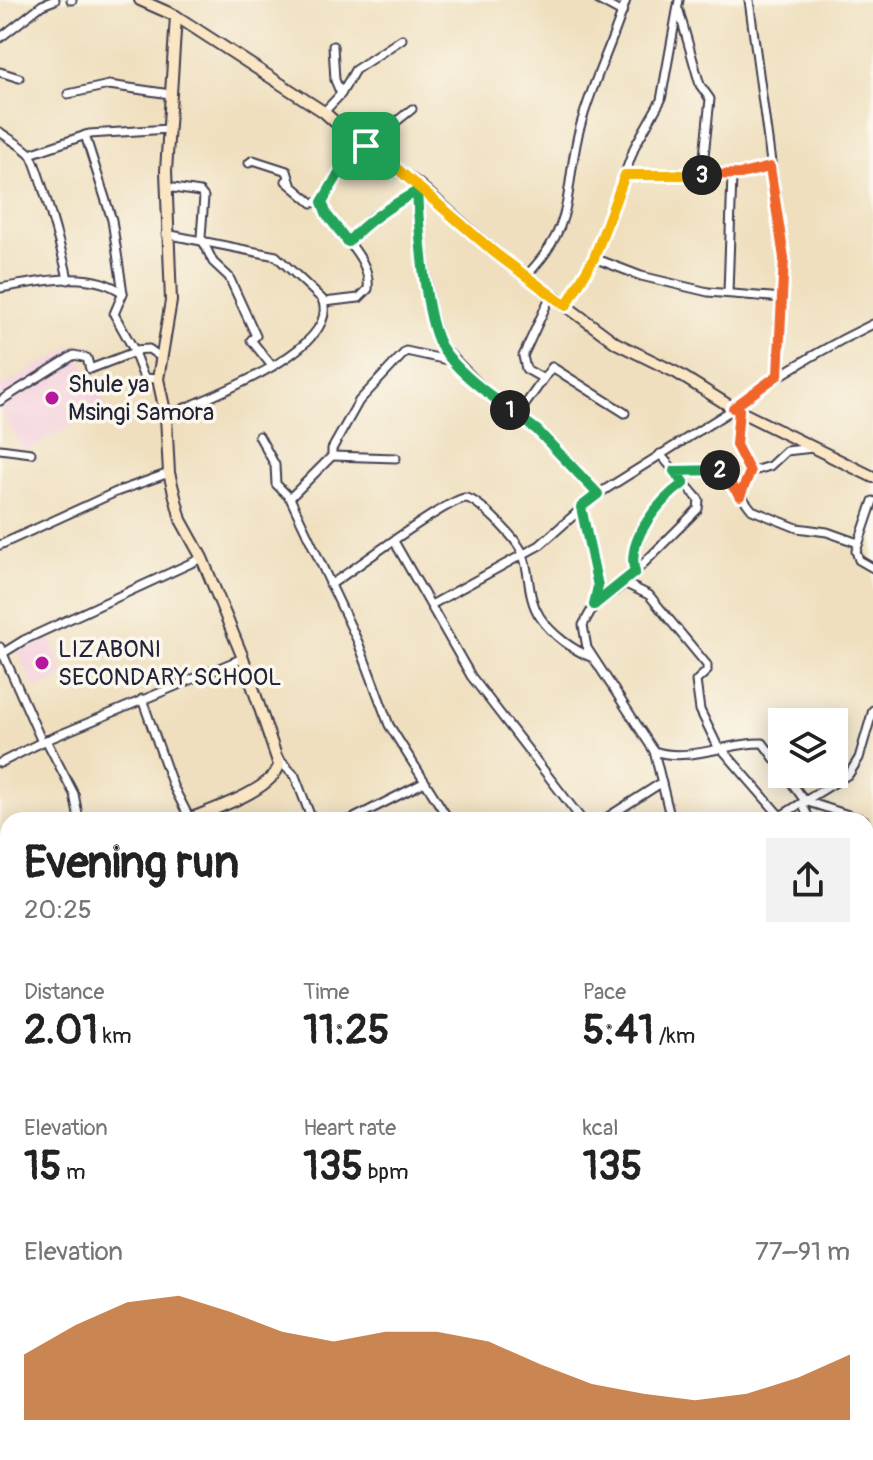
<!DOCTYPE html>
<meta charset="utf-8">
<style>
body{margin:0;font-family:Pangolin,sans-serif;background:#f2f2f2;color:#222;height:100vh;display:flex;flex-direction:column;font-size:30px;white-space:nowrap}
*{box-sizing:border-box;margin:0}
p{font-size:26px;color:#767676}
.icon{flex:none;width:44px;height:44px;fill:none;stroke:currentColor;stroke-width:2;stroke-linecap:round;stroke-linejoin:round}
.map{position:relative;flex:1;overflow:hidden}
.side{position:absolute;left:0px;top:812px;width:874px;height:648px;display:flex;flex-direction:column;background:#fff;border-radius:24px 24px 0 0;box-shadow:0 4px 20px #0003}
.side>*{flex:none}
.buttons{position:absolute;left:768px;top:708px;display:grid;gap:16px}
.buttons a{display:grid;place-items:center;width:80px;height:80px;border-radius:0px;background:#fff;box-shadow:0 4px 20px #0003;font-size:40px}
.pin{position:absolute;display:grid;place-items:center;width:68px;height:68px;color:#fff;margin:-34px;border-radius:16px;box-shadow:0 4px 12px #0006}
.km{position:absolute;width:40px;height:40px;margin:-20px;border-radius:50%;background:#222;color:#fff;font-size:22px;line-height:40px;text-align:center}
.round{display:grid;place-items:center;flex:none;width:84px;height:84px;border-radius:0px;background:#f2f2f2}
.headline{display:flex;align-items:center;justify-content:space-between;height:136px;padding:0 24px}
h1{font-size:44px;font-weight:800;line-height:60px}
.stats{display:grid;grid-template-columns:repeat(3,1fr);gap:12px;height:136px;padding:8px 24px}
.stats div{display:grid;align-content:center}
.stats b{font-size:40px;font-weight:800}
.stats small{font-size:22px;font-weight:400}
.stats p{font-size:22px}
.chart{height:224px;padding:16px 24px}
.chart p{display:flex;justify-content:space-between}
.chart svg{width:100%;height:144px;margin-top:8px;fill:#b45309;opacity:.7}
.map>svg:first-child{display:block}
.built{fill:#f4cfdd}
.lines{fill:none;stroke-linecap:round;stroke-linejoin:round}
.street-casing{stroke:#413e4f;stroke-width:11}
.secondary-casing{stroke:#413e4f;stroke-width:14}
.street{stroke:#fff;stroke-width:7}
.secondary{stroke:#fbe6c4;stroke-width:10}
.split-1-casing{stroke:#fff;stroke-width:16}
.split-2-casing{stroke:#fff;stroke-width:16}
.split-3-casing{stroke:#fff;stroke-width:16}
.split-4-casing{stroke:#fff;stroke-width:16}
.split-1{stroke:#22a559;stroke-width:10}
.split-2{stroke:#22a559;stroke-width:10}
.split-3{stroke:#f0652b;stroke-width:10}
.split-4{stroke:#f5b400;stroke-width:10}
.poi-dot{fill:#b5179e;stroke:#fbf7ec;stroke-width:3}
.labels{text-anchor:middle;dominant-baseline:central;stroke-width:7;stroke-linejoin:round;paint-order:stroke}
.poi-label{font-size:24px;fill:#22223b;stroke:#fbf7ec;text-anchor:start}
</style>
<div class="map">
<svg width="873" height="1460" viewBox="0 0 873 1460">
<rect width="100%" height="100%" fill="#fbf7ec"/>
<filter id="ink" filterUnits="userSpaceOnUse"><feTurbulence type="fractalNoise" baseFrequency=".0125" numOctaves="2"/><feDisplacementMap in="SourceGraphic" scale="16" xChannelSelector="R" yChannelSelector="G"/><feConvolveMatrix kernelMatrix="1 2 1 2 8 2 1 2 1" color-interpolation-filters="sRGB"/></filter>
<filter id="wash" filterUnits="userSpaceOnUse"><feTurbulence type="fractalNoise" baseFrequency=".006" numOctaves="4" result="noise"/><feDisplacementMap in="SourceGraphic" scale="32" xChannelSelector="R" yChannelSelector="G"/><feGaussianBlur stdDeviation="1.8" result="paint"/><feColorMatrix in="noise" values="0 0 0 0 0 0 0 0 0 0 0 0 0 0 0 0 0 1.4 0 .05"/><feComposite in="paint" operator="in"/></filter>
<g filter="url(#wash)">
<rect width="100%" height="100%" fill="#efdfbe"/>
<g class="built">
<path d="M73,346l34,60 -83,46 -24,-43v-22z"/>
<path d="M49,637l17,39 -31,13 -17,-38z"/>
</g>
</g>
<g filter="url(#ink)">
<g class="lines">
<defs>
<g id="street">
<path d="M71,0h1"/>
<path d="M598,0l24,13"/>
<path d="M749,0l35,258 -6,117"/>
<path d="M679,11l21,74 10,14 -8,76"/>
<path d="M0,38l42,-33 13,-5"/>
<path d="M333,46l2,34 6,14"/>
<path d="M0,72l19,6"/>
<path d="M68,94l41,-9 61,9"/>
<path d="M324,112l17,-18 14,-24 47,-31"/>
<path d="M0,132c9,7 23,14 30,22 7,8 36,111 38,126"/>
<path d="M85,135l27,85 11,73"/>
<path d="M366,146l46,-37"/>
<path d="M30,154l59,-20 80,-5"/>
<path d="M249,163l4,-3 34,11 4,13"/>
<path d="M625,175l116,-1 29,-7"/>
<path d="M286,181l26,22 10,-1c10,29 50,53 46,87l-9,9 -35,4"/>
<path d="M419,185v43l12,82 9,34 47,48 50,38 61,64"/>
<path d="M167,187l33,5 4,5 -3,40 12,25 16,15 27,59 -5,4 21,26"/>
<path d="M322,202l35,-60"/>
<path d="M348,242l24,-25 45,-26"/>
<path d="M594,258l41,-112 26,-46 18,-100"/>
<path d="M526,276c49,-50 38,-79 52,-141 11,-46 34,-90 48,-135"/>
<path d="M0,288c39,-6 89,-20 123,5l-9,21 20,36 15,-1 10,7"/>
<path d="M728,293l4,-118"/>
<path d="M566,306l28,-48 47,18 67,16 75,6"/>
<path d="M134,352l10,26 14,1"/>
<path d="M542,378l-16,-9 -3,-13 28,-61"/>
<path d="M0,401l74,-46 13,3 3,11 47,-18"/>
<path d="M733,408c45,-33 90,-60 140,-84"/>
<path d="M739,411l-3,34 14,27"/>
<path d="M166,416c33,-15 178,-66 156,-117l-46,-43 -110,-22"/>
<path d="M517,416l35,-49 73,46"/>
<path d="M259,436l16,29 1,19 14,14 68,144 31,83 60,95"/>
<path d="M0,449l31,4"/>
<path d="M332,456l64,2"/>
<path d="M674,471l47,-1 31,40 45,18 30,4 31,11"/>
<path d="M740,496l10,-24 20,-6 16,-15 27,-3"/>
<path d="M290,498l42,-42v-7l27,-48 47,-50 46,10"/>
<path d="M873,501l-17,50 3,9 14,8"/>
<path d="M581,507l17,79 -1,14 -14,25 4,23 67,103 17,69"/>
<path d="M395,543l76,133 111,144"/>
<path d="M0,545l116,-53 53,-19"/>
<path d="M635,572c-10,-32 25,-72 49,-89"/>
<path d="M624,583l25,12 58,70v6l-11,10 4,29 19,39"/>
<path d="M330,585c26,-17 113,-83 135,-87 12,-1 52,42 57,54 9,21 4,44 18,65 12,18 33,33 53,41"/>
<path d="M431,605l109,-60 58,-51 137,-86"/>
<path d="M595,605l25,-18 78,-78 1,-9 -39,-46"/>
<path d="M0,647l42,95 201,-84"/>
<path d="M0,655l24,-15 178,-82"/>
<path d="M142,699l31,87 17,33"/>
<path d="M46,740l28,54 5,26"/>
<path d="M721,748l59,68"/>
<path d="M654,751c35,12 74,-9 109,-8l19,26"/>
<path d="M279,759l16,17 17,44"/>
<path d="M0,763l42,-21"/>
<path d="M785,774l20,27 59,19"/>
<path d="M802,804l8,16"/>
<path d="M350,820l75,-38"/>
<path d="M603,820l58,-37"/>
<path d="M774,820l75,-46 10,-16 14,-48"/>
<path d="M866,852l7,-4"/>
<path d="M0,1037l8,-7"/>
<path d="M866,1041l7,14"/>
<path d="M866,1157l7,-2"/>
<path d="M0,1204l8,-7"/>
<path d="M866,1235l7,15"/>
<path d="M866,1294l7,-4"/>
<path d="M0,1355l8,-9"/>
<path d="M97,1452v2"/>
<path d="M161,1452l4,8"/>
<path d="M343,1452l3,8"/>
<path d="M667,1456l7,4"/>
<path d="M549,1460l2,-8"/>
<path d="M751,1460l1,-8"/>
<path d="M845,1460l1,-8"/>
</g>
<g id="secondary">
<path d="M140,0l36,16 148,96 33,30 62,43 76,68 121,90 61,30 56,35 140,69"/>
<path d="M176,16l-10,155 5,130 -13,78 8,37 3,57 12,47 21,38 41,100 36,107c-7,26 -69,45 -92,55"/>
<path d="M0,905l8,-4"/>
</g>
</defs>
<use href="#street" class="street-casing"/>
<use href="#secondary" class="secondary-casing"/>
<use href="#street" class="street"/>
<use href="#secondary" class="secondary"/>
</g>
</g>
<g class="lines" filter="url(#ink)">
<defs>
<path id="split-1" d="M366,146l-9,-4 -35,60 5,13 21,27c20,-22 43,-36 69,-51 2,36 7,125 24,155 16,26 45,46 69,64"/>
<path id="split-2" d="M510,410l27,20 61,64 -17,13 17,79 -4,19 41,-33c-10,-32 25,-72 49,-89l-10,-12 46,-1"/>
<path id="split-3" d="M702,175l39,-1 29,-7 14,91 -6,117 -45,33 6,2 -3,35 14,27 -10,24 -20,-26"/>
<path id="split-4" d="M366,146l21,14 108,93 71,53 28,-48 31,-83h77"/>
</defs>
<use href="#split-1" class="split-1-casing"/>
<use href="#split-2" class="split-2-casing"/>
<use href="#split-3" class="split-3-casing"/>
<use href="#split-4" class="split-4-casing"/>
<use href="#split-1" class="split-1"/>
<use href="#split-2" class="split-2"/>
<use href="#split-3" class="split-3"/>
<use href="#split-4" class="split-4"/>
</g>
<g class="poi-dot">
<circle cx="52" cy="398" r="8"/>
<circle cx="42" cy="663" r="8"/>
</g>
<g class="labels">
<g class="poi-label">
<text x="68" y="384">Shule ya<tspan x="68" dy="28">Msingi Samora</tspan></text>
<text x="58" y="649">LIZABONI<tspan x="58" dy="28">SECONDARY SCHOOL</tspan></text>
</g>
</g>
</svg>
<div class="buttons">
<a><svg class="icon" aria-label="layers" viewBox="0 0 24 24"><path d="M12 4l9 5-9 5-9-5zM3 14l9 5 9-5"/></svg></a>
</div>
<div class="pin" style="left:366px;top:146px;background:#1e9e55"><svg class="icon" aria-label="arrive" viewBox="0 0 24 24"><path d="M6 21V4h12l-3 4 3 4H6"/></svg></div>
<b class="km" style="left:510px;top:410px">1</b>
<b class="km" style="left:720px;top:470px">2</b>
<b class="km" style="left:702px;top:175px">3</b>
<section class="side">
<div class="headline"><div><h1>Evening run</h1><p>20:25</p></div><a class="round"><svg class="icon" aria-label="share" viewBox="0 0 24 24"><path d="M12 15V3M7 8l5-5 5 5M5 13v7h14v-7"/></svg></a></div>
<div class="stats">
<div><p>Distance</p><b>2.01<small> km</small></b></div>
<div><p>Time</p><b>11:25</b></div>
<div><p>Pace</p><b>5:41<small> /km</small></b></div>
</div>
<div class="stats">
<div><p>Elevation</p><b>15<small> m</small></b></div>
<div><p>Heart rate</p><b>135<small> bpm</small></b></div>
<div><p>kcal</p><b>135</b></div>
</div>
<div class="chart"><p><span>Elevation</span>77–91 m</p>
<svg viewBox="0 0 160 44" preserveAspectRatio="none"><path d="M0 44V24L10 15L20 8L30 6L40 11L50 17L60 20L70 17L80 17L90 20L100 27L110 33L120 36L130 38L140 36L150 31L160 24V44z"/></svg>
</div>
</section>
</div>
